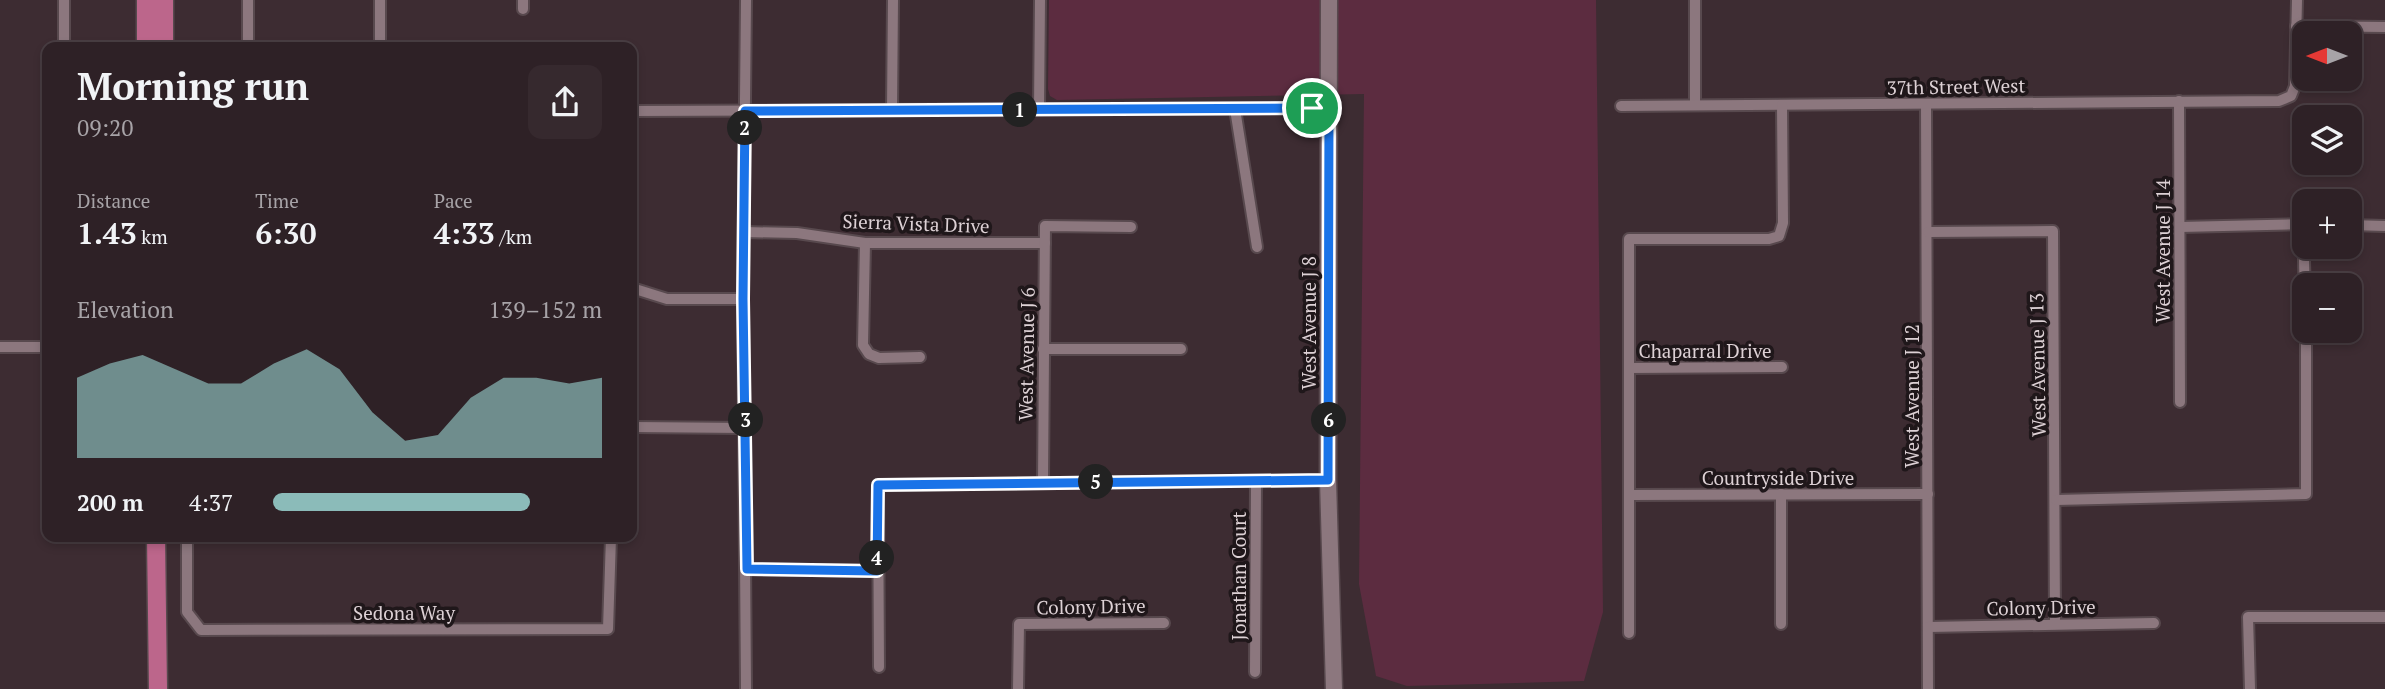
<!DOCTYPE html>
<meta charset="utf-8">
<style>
body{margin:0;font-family:"PT Serif",serif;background:#36292e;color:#f1f3f6;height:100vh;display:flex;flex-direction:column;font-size:26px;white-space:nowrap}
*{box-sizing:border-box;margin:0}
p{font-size:23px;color:#a7a3a7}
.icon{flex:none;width:38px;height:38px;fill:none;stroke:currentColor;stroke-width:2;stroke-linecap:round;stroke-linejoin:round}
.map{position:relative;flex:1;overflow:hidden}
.sheet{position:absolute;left:42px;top:42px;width:595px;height:500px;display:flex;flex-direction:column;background:#2e2126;border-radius:14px;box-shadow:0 4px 10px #0003,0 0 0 2px #493e43}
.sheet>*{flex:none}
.needle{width:46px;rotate:270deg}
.tools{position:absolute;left:2292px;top:21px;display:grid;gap:14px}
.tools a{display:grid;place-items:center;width:70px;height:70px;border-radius:14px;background:#2e2126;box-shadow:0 4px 10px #0003,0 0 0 2px #493e43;font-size:35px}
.pin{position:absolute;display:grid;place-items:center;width:60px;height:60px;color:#fff;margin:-30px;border:4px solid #fff;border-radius:50%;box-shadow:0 2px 7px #0007}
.km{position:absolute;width:35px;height:35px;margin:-18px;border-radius:50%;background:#222;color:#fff;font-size:19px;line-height:35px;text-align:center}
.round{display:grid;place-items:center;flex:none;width:74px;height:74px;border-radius:14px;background:#36292e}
.summary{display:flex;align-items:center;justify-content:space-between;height:119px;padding:0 35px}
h1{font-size:38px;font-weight:700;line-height:52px}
.metrics{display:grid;grid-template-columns:repeat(3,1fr);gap:10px;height:119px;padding:7px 35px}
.metrics div{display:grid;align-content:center}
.metrics b{font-size:30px;font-weight:700}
.metrics small{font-size:19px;font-weight:400}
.metrics p{font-size:19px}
.chart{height:196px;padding:14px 35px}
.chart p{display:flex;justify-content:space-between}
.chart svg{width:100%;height:126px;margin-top:7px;fill:#8bbbb9;opacity:.7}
ul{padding:0 35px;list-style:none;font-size:23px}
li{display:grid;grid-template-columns:112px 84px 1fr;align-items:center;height:52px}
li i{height:18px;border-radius:9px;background:#8bbbb9}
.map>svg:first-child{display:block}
.green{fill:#5c2c40}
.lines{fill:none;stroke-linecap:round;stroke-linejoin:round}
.street-casing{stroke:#58494e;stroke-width:14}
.secondary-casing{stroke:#58494e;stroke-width:19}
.primary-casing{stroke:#58494e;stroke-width:21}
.street{stroke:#8c777e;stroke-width:10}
.secondary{stroke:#8c777e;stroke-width:16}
.primary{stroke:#bc668b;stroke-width:18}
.route-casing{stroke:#fff;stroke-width:14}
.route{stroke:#1a73e8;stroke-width:9}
.labels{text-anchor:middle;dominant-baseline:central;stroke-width:7;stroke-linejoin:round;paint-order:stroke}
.street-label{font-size:19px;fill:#ddd1d5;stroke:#1f171a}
</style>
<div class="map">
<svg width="2385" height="689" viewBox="0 0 2385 689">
<rect width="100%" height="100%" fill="#3d2c32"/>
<path class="green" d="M1049,0h547l7,612 -19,69 -177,5 -31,-10 -17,-92 5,-490 -307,6 -7,-4 -2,-7z"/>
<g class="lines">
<defs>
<g id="street">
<path d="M380,0v47"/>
<path d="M523,0v9"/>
<path d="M1695,0v105"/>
<path d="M2296,26l89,1"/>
<path d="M64,47v-47"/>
<path d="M248,47v-47"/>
<path d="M2179,101l1,301"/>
<path d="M1926,104l2,585"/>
<path d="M1621,106l658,-5 12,-5 4,-10 2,-86"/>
<path d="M1039,109l1,-109"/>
<path d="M1235,109l22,138"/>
<path d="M892,110l1,-110"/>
<path d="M632,111l697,-3"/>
<path d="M2303,224l2,74"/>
<path d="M2350,225l35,1"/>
<path d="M2180,227l125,-3"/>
<path d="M744,232l53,1 68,10h180"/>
<path d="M1928,232l125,-1 2,393"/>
<path d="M865,243l-2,102 6,9 10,4 41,-1"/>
<path d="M632,288l35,11h76"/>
<path d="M0,347h47"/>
<path d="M1043,349h138"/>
<path d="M1629,368l153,-1"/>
<path d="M632,427l114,1"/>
<path d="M1043,482l2,-256 86,1"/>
<path d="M1781,494v130"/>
<path d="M1629,495l299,-1"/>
<path d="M2056,500l250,-6v-163"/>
<path d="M187,537v75l14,18 407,-1 3,-92"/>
<path d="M747,569l130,2"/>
<path d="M1928,627l226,-4"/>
<path d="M1629,633v-394h140l10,-3 4,-13 -1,-118"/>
<path d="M879,667l-1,-182 450,-5"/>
<path d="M1255,672l1,-191"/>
<path d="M746,689l-3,-390 3,-299"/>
<path d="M1018,689l1,-65 145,-1"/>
<path d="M2250,689l-2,-72h137"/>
</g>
<path id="secondary" d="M1329,0l-1,480 6,209"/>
<g id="primary">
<path d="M146,0v47"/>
<path d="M164,0v47"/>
<path d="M156,537l2,152"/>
</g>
</defs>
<use href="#street" class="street-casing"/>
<use href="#secondary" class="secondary-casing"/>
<use href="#primary" class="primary-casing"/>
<use href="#street" class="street"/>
<use href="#secondary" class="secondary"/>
<use href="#primary" class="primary"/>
</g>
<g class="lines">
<defs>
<path id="route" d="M1312,108h17l-1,372 -450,5 -1,86 -130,-2 -4,-270 2,-188z"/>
</defs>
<use href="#route" class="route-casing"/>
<use href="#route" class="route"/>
</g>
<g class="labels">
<g class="street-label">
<text transform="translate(1956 86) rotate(-1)">37th Street West</text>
<text transform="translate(916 223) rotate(2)">Sierra Vista Drive</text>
<text transform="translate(2162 251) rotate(-90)">West Avenue J 14</text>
<text transform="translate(1308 323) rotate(-90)">West Avenue J 8</text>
<text x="1705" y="350">Chaparral Drive</text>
<text transform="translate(1026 354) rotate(-89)">West Avenue J 6</text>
<text transform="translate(2037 365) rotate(-91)">West Avenue J 13</text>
<text transform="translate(1911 396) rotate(-90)">West Avenue J 12</text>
<text x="1778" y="477">Countryside Drive</text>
<text transform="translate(1238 576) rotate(-90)">Jonathan Court</text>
<text transform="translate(1091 606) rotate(-1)">Colony Drive</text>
<text transform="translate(2041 607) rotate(-1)">Colony Drive</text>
<text x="404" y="612">Sedona Way</text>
</g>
</g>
</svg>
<div class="tools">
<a><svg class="needle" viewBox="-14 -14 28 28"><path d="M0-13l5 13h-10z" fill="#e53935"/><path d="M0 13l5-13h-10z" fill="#a7a3a7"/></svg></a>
<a><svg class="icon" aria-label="layers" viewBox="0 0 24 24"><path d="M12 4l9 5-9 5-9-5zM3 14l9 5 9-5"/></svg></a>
<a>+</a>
<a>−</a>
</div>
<div class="pin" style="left:1312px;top:108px;background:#1e9e55"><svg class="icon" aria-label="arrive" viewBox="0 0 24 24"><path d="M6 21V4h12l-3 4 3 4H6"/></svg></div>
<b class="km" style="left:1020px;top:110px">1</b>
<b class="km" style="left:745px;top:128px">2</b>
<b class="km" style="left:746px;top:420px">3</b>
<b class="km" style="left:877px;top:558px">4</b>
<b class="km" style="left:1096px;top:482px">5</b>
<b class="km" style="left:1329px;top:420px">6</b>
<section class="sheet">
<div class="summary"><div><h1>Morning run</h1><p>09:20</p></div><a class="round"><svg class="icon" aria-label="share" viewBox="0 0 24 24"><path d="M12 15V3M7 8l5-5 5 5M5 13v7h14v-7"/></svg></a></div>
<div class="metrics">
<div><p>Distance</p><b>1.43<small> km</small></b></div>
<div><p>Time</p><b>6:30</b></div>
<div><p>Pace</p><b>4:33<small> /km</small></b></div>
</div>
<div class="chart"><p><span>Elevation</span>139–152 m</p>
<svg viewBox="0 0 160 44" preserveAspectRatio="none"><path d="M0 44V16L10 11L20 8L30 13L40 18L50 18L60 11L70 6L80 13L90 28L100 38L110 36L120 23L130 16L140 16L150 18L160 16V44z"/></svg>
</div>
<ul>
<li><b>200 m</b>4:37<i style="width:78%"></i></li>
</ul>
</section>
</div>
